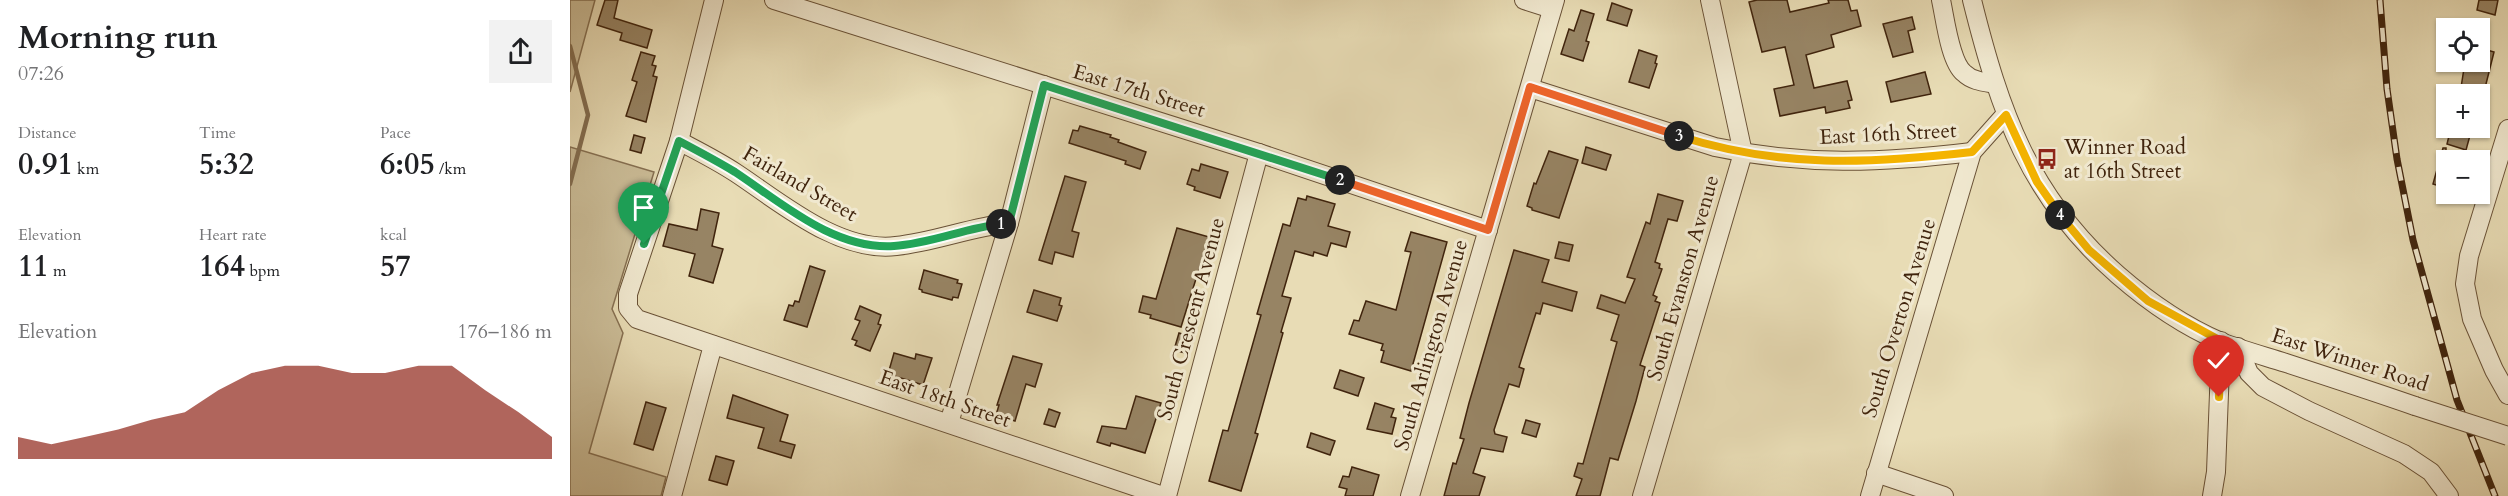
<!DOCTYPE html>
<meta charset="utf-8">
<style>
body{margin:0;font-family:Cardo,serif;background:#f2f2f2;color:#202124;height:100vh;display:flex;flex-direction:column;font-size:22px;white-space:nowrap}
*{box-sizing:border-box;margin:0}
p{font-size:20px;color:#757577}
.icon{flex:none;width:33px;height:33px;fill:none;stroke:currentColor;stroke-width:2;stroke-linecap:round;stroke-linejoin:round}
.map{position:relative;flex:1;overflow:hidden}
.panel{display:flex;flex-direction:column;background:#fff;width:570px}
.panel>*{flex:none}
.controls{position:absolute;left:1866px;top:18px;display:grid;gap:12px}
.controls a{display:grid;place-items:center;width:54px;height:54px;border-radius:0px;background:#fff;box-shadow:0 2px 4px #0004;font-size:30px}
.pin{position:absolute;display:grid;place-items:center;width:51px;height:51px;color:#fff;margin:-62px -26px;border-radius:50% 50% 50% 0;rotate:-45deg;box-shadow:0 0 6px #0007}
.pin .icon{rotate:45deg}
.km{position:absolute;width:30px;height:30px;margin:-15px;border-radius:50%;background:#222;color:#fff;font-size:16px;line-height:30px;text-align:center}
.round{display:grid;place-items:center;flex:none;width:63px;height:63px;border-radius:0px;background:#f2f2f2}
.overview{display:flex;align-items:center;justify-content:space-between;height:102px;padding:0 18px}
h1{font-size:33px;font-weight:800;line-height:45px}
.stats{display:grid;grid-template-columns:repeat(3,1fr);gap:9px;height:102px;padding:6px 18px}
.stats div{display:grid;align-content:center}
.stats b{font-size:30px;font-weight:800}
.stats small{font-size:16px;font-weight:400}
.stats p{font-size:16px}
.chart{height:168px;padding:12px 18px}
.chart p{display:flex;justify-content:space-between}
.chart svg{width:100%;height:108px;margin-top:6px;fill:#8f2418;opacity:.7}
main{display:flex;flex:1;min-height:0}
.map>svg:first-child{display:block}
.green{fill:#cbbd98;stroke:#867052;stroke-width:1.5}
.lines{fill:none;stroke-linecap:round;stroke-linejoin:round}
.stream{stroke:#836d50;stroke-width:4.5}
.building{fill:#978464;stroke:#40240d;stroke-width:1.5}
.minor-casing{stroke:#6a5237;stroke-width:20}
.minor{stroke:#f0e8cf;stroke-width:18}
.rail-casing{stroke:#40240d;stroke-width:7}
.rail{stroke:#f0e8cf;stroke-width:4.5;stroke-dasharray:14;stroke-linecap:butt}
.minor-bridge-casing{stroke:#6a5237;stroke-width:20;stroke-linecap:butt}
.minor-bridge{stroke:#f0e8cf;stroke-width:18}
.split-1-casing{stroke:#fff;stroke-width:12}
.split-2-casing{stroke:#fff;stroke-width:12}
.split-3-casing{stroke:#fff;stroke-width:12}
.split-4-casing{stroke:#fff;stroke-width:12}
.split-5-casing{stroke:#fff;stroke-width:12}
.split-1{stroke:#22a559;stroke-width:8}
.split-2{stroke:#22a559;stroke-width:8}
.split-3{stroke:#f0652b;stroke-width:8}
.split-4{stroke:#f5b400;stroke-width:8}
.split-5{stroke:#f5b400;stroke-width:8}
.labels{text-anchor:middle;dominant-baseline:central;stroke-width:6;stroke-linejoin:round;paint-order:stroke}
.street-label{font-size:21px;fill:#40240d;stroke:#f0e8cf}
.poi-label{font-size:21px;fill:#40240d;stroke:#f0e8cf;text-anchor:start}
</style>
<main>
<section class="panel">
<div class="overview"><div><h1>Morning run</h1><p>07:26</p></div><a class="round"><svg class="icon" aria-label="share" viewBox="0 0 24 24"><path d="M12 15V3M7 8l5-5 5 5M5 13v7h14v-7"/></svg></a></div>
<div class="stats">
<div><p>Distance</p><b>0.91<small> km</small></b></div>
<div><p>Time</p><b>5:32</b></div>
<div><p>Pace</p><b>6:05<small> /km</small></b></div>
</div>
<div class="stats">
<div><p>Elevation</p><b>11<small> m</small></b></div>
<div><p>Heart rate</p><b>164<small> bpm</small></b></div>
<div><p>kcal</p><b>57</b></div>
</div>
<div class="chart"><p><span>Elevation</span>176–186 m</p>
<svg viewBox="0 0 160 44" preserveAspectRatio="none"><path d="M0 44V35L10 38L20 35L30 32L40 28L50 25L60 16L70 9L80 6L90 6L100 9L110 9L120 6L130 6L140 16L150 25L160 35V44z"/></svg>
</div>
</section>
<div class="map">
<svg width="1938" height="496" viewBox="0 0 1938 496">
<rect width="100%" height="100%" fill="#e8dcb5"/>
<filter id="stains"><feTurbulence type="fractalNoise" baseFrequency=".00333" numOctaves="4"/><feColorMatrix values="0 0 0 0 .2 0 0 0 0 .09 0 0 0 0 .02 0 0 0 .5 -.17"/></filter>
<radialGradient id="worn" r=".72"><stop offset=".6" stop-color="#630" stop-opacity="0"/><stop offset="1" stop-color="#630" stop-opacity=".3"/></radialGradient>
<g class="green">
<path d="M0,0h25l-25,92z"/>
<path d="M0,147l84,25 -42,137 11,24 -34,120 77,24 -5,19h-91z"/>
</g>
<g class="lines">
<path class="stream" d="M0,46l18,69 -18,69"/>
</g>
<g class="building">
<path d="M35,0h13l-4,18 38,12 -5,18 -27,-8 2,-7 -25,-8z"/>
<path d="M1187,0h30l3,12 39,-9 -1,-3h20l3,11 6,-1 4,16 -30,9 3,12 -28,8 8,33 33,-7 5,19 -4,1 2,7 -24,5 -1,-6 -45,9 -6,-27 20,-4 -9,-38 -23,5 -13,-50z"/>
<path d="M1909,0h19l-3,15 -18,-5z"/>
<path d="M1042,3l20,7 -5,16 -20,-6z"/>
<path d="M1011,10l13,4 -8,27 3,1 -6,19 -22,-7 8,-25 5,2z"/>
<path d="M1342,17l3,12 -7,2 5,21 -20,5 -10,-33z"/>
<path d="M1910,48l14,4 -10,40 -3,2h-21l5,-32h15z"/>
<path d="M1069,50l18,6 -2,7 2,1 -8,24 -20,-6z"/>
<path d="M71,52l14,4 -3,9 4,1 -3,10 4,1 -11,45 -20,-6 11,-34 -5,-2z"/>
<path d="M1355,72l6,22 -40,8 -5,-20z"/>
<path d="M510,126l31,9 -1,2 9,3 -1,2 28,10 -6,17 -15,-5 1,-3 -57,-18 4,-13 5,1z"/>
<path d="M1881,128h21l-6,22 -19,-6z"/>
<path d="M64,135l11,3 -4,15 -11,-3z"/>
<path d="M1016,147l25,8 -5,15 -24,-7z"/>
<path d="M1873,148h3v40l-13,-4z"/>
<path d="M979,151l29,9 -19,58 -27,-8v-2l-5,-2 7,-23 2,1z"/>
<path d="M631,164l27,8 -8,26 -26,-8 1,-3 -8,-3 5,-15 7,2z"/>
<path d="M495,176l21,6 -14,49 7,2 -6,24 -18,-5 -3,12 -13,-4z"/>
<path d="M1088,194l25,7 -6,20 -9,-2 -13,43 5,2 -1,4 3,1 -9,26 4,2 -2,4 5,2 -20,62 5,2 -9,34 -18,59 -8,-2 -10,38h-24l6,-17 -8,-3 4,-13 5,1 34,-122 -6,-2 8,-25 -22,-7 4,-13 24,8 10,-24 -8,-2 19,-55 4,2z"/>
<path d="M737,196l28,8 -7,22 22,6 -4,15 -15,-4 -4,13 -13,-4 -1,4 -18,-5 -13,45 9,2 -10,34 2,1 -28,100 3,1 -17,57 -32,-10 14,-51 5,1 33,-116 -4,-1 26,-90 7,2 8,-28 8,2z"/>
<path d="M131,209l18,4 -7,33 11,3 -10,34 -24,-7 6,-22 -32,-8 6,-22 28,6z"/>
<path d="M607,228l32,9 -28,90 -31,-9 1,-3 -12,-3 4,-16 13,3z"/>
<path d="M841,232l36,10 -36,129 -30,-9 3,-11 -3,-1 2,-6 -34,-10 5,-14 5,1 7,-20 30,9 15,-58 -6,-1z"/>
<path d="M989,242l14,3 -4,16 -14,-3z"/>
<path d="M944,250l35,10 -7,22 35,10 -5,19 -29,-8 -3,11 -4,-1 -17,54 5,2 -5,18 -10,-3 -15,46 1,4 12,3 -4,15 -22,-4 -8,25 12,4 -6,19h-35l9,-33 3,1 8,-25 -4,-1 9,-35z"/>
<path d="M240,266l15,5 -18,56 -23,-7 5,-15 4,1 2,-5 4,1z"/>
<path d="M354,270l34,10 -1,3 5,1 -4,14 -5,-1 -1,3 -30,-8v-2l-3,-1z"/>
<path d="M464,290l27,8 -2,7 3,1 -5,15 -30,-9z"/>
<path d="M290,306l21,9 -3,9 3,1 -11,26 -15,-6 2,-4 -5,-2 8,-18 -5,-2z"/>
<path d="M609,333l14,4 -4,17 -15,-4z"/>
<path d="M324,353l21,6 1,-5 16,4 -9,27 -35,-11z"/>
<path d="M443,356l29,8 -7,23 -9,-3 -11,37 -19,-6 3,-10h-2z"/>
<path d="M770,370l24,8 -6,18 -24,-8z"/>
<path d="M163,395l55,20 -8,26 15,4 -4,13 -33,-10 6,-20 -37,-10z"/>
<path d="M566,396l25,7 -16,50 -34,-10 -1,3 -13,-4 5,-16 24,3z"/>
<path d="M76,402l20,6 -13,42 -19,-6z"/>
<path d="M805,403l19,6 -3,8 5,1 -4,16 -25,-5z"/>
<path d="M479,409l11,4 -5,14 -11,-3z"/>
<path d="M956,420l14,4 -4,13 -14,-4z"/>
<path d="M741,433l24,8 -5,14 -23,-8z"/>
<path d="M146,456l18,5 -7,24 -18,-5z"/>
<path d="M782,467l27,8 -6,21h-28l2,-7 -8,-2 4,-11 6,1z"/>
</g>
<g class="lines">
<defs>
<g id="minor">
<path d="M144,0l-35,141 -51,153v14l9,11 526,177"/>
<path d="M204,0l485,153 229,77"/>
<path d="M954,0l28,9"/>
<path d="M1371,0c4,18 9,62 23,73 8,8 20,9 31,11"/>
<path d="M1402,0c28,112 57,197 146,275 31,27 66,51 103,67 21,8 43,14 65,21 43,14 86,28 129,43"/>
<path d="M960,88l185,59c90,19 166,16 257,5"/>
<path d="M1938,129l-39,127 -4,28 7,35 22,51 14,25"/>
<path d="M109,141c19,10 39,20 57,32 44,29 103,80 160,73 38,-4 75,-19 113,-23"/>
<path d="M1668,347l11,26 14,14 46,24 95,43 27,18 18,24"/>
<path d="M379,423l60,-200 35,-138"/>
<path d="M1306,473l68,23"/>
<path d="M102,496l41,-151"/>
<path d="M597,496l92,-343"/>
<path d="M840,496l145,-496"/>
<path d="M1072,496l101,-343 -33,-153"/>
<path d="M1300,496l102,-344 33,-37"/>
<path d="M1642,496l4,-24 5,-131"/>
</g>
</defs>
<use href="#minor" class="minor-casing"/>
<use href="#minor" class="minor"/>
<defs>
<path id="rail" d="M1810,0l7,89 10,70 16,81 44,160 38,96"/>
</defs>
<use href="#rail" class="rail-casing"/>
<use href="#rail" class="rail"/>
<defs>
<path id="minor-bridge" d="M1845,406l93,30"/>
</defs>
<use href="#minor-bridge" class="minor-bridge-casing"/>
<use href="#minor-bridge" class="minor-bridge"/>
</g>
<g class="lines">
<defs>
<path id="split-1" d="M74,244l35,-103c19,10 38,20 56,31 47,31 99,78 159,74 36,-2 71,-18 107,-22"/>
<path id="split-2" d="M431,224l8,-1 35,-138 296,95"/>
<path id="split-3" d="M770,180l148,50 42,-143 149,49"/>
<path id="split-4" d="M1109,136c100,32 190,28 293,16l34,-37 31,67 23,33"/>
<path id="split-5" d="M1490,215l29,35 59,51 73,40 -2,56"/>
</defs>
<use href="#split-1" class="split-1-casing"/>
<use href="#split-2" class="split-2-casing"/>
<use href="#split-3" class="split-3-casing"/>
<use href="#split-4" class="split-4-casing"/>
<use href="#split-5" class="split-5-casing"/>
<use href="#split-1" class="split-1"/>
<use href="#split-2" class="split-2"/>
<use href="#split-3" class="split-3"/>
<use href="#split-4" class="split-4"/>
<use href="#split-5" class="split-5"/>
</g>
<defs>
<symbol id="bus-bare" viewBox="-9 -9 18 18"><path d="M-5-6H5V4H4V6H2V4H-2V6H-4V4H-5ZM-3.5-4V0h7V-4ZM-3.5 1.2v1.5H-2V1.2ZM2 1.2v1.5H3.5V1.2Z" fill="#8f2418" stroke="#f0e8cf" stroke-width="2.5" paint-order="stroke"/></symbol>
</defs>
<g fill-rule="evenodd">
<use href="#bus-bare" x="1462" y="144" width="30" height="30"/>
</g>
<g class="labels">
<g class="street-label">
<text transform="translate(569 91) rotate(17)">East 17th Street</text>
<text transform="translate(1318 134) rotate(-3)">East 16th Street</text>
<text transform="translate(230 184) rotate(30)">Fairland Street</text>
<text transform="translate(1113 278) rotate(-74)">South Evanston Avenue</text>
<text transform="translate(1329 318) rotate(-73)">South Overton Avenue</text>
<text transform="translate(621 319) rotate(-75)">South Crescent Avenue</text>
<text transform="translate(861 345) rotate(-74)">South Arlington Avenue</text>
<text transform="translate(1780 360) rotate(18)">East Winner Road</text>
<text transform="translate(375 399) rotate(19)">East 18th Street</text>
</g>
<g class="poi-label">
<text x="1494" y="147">Winner Road<tspan x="1494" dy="24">at 16th Street</tspan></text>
</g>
</g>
<rect width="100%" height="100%" filter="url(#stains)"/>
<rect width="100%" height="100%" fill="url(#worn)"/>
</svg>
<div class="controls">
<a><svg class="icon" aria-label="locate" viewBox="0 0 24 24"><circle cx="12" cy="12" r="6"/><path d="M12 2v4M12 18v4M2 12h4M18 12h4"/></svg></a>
<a>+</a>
<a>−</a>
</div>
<div class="pin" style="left:74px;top:244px;background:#1e9e55"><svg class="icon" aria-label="arrive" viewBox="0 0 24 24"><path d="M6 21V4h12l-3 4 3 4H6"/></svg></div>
<div class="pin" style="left:1649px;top:397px;background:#d93025"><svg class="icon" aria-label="check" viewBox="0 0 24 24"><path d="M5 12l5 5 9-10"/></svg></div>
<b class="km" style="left:431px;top:224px">1</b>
<b class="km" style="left:770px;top:180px">2</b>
<b class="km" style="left:1109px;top:136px">3</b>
<b class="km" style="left:1490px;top:215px">4</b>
</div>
</main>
